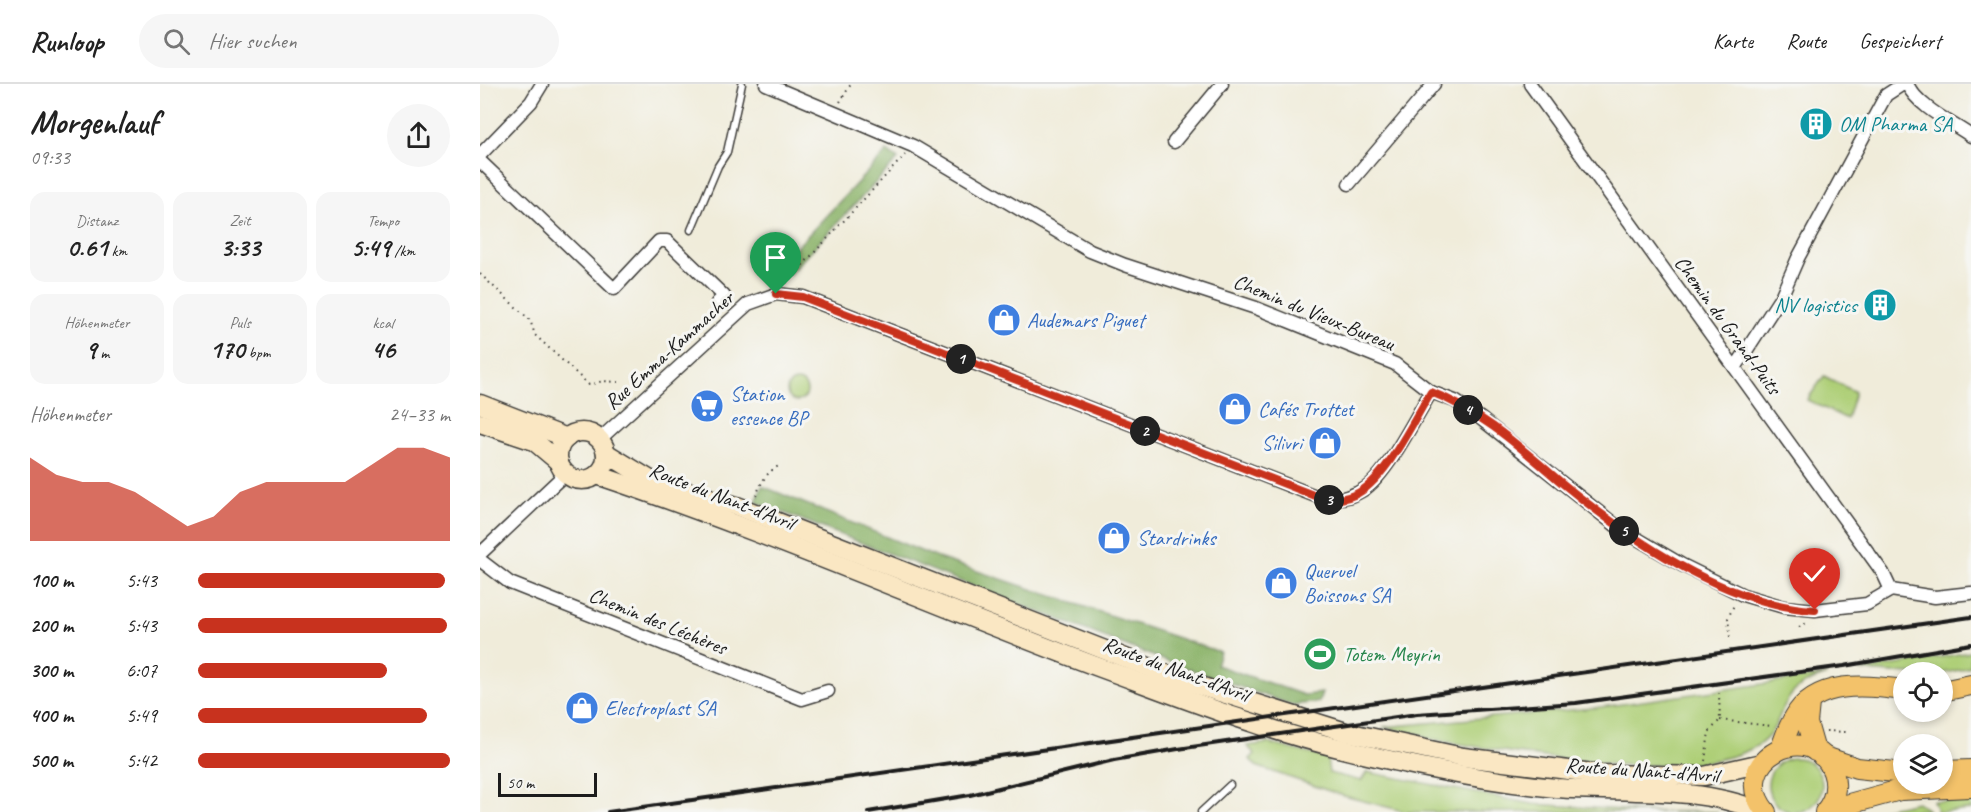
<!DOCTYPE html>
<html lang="de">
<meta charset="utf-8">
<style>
body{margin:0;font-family:Caveat,sans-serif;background:#f6f6f6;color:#222;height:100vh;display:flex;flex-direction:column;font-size:22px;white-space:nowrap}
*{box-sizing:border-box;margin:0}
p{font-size:20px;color:#767676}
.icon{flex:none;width:33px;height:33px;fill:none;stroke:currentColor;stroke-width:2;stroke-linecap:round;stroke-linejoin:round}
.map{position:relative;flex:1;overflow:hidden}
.panel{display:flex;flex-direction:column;background:#fff;width:480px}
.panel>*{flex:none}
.buttons{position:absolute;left:1413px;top:578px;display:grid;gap:12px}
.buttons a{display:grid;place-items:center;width:60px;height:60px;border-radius:50%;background:#fff;box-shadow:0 3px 9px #0003;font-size:30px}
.scale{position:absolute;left:18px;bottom:15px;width:99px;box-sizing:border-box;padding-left:6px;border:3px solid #1c1c1c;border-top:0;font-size:16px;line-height:21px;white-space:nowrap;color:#1c1c1c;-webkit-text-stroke:4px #f6f6f2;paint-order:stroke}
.pin{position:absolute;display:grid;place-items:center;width:51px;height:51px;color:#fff;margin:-62px -26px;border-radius:50% 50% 50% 0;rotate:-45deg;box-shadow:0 0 6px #0007}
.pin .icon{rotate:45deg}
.km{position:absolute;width:30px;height:30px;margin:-15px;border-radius:50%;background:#222;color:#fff;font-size:16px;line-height:30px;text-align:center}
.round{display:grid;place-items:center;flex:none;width:63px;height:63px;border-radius:32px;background:#f6f6f6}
.summary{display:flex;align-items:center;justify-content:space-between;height:102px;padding:0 30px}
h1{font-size:33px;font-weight:700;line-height:45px}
.metrics{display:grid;grid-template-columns:repeat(3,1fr);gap:9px;height:102px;padding:6px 30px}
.metrics div{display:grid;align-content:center;border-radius:15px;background:#f6f6f6;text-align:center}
.metrics b{font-size:26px;font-weight:700}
.metrics small{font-size:16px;font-weight:400}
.metrics p{font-size:16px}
.chart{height:168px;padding:12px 30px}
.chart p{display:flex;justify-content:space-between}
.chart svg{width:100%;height:108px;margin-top:6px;fill:#c8321e;opacity:.7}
ul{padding:0 30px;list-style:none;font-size:20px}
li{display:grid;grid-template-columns:96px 72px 1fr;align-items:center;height:45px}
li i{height:15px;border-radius:8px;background:#c8321e}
header{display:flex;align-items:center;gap:36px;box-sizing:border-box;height:84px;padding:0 30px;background:#fff;border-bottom:2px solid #e0e0e0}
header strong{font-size:28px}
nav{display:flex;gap:33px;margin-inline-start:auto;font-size:21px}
.search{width:420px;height:54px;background:#f6f6f6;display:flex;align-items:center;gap:15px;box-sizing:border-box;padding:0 21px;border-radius:33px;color:#767676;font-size:22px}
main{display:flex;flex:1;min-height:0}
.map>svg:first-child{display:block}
.green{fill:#aecf77;stroke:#65764a;stroke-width:1.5}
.forest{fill:#8ab268;stroke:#536742;stroke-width:1.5}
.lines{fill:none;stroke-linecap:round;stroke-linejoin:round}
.lane-casing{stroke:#3c3b38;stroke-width:9}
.street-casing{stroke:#3c3b38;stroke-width:15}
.secondary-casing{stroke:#3c3b38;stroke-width:21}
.primary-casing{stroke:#3c3b38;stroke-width:22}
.path{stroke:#3c3b38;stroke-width:2;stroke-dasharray:1.5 4.5;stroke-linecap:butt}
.lane{stroke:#fff;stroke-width:6}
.street{stroke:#fff;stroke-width:12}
.secondary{stroke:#fae7c3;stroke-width:18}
.primary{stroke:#f3c26a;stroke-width:20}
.rail{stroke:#1c1c1c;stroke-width:4}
.route-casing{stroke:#fff;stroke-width:12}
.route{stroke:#c8321e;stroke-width:8}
.labels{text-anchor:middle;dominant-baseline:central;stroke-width:6;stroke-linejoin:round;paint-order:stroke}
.culture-label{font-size:21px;fill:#0d838f;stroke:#f6f6f2;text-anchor:start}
.street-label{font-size:21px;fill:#1c1c1c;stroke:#f6f6f2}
.shop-label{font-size:21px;fill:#366cbe;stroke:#f6f6f2;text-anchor:start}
.leisure-label{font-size:21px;fill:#27864d;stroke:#f6f6f2;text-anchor:start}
</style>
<header>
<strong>Runloop</strong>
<div class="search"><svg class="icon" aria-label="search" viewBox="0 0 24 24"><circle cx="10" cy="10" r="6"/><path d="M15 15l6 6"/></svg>Hier suchen</div>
<nav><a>Karte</a><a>Route</a><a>Gespeichert</a></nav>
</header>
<main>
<section class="panel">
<div class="summary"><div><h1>Morgenlauf</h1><p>09:33</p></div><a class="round"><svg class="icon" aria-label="share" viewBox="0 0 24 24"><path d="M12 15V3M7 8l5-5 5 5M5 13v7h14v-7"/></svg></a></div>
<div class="metrics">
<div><p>Distanz</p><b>0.61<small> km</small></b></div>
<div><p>Zeit</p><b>3:33</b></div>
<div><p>Tempo</p><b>5:49<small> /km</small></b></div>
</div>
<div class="metrics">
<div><p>Höhenmeter</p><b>9<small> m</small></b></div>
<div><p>Puls</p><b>170<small> bpm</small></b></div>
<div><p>kcal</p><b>46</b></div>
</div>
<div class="chart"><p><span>Höhenmeter</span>24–33 m</p>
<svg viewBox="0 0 160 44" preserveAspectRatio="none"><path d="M0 44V10L10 17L20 20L30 20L40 24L50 31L60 38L70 34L80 24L90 20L100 20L110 20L120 20L130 13L140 6L150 6L160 10V44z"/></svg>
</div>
<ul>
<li><b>100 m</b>5:43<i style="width:98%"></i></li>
<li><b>200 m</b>5:43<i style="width:99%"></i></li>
<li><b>300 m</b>6:07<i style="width:75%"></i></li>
<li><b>400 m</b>5:49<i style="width:91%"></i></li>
<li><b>500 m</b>5:42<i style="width:100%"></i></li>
</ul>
</section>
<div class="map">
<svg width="1491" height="728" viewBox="0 0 1491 728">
<rect width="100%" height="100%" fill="#f6f6f2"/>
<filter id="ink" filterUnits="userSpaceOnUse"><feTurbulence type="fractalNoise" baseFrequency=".0167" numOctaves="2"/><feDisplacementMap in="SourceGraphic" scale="12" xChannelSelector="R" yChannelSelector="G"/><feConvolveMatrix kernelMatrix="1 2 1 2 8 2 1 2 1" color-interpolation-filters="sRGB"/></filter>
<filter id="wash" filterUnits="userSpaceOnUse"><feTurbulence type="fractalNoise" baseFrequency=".008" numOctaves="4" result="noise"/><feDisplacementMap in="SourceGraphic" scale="24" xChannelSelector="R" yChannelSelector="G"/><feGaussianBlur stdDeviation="1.35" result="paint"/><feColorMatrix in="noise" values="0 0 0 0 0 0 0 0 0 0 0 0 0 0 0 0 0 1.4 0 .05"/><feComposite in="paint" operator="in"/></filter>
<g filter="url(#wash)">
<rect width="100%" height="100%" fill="#f0ecda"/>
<g class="green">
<path d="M1344,292l31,16 -8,27 -40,-19z"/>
<circle cx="317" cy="307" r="10"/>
<path d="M1491,568v14c-33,14 -76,6 -111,5z"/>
<path d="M1347,591c-13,4 -27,9 -36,20 -16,21 -12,41 -40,54 -75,36 -243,3 -326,-11l-2,-3 -40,-8 211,-19z"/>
<path d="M788,659l59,15 2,15 32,8 6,-9 166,32 121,8h64h-311l-63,-16 -88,-30 -6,-7 5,-5 -8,-8z"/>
<circle cx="1315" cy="701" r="27"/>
<path d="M1453,717h38v9l-33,2z"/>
<path d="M1437,718l11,8 -57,2z"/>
</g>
<g class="forest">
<path d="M407,67l11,8 -109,115 -12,-6z"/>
<path d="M282,402l176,72 282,94 -4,13 88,30 18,-2 -3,9 -27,3 -134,-47 -402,-156z"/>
</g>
</g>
<g filter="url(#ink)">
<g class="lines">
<defs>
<g id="lane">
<path d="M211,146l27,-64 9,-14 15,-68"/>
<path d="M721,728l29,-27"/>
</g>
<g id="street">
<path d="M286,0l147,62 177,105 35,14 131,43 139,56 36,28 24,9 25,17 139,110 63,37 61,30 41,12 31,3 52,-6 24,-14"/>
<path d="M1050,0l353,489 8,17"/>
<path d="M1427,0c11,23 44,38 64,52"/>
<path d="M694,58l48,-58"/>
<path d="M0,71l51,-53 11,-18"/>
<path d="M0,77l134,128 45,-48h8l57,55 -7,7"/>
<path d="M869,100l85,-100"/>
<path d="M1255,284l46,-71 17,-39 88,-163 17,-11"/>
<path d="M120,355l148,-135 28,-10 27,3 523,203c15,-1 27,-3 40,-12 23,-17 49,-70 65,-96"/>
<path d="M0,470l86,-81"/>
<path d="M0,476l30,23 292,116 26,-8"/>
<path d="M1411,506l44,7 36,-4"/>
</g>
<g id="secondary">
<path d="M0,320l87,34"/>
<path d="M0,339l54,18 25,21"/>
<circle cx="102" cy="372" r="24"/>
<path d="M126,369l46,28 85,25 447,175 162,51 117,25 138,17 103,2 58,-13"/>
<path d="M117,391c171,57 336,130 504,193 79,29 157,60 238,80 72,18 144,33 217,40 68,5 143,-3 206,24"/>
</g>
<g id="primary">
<path d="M1462,607l29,-6"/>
<path d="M1329,619l-2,20 8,28"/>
<path d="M1301,664c4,-10 7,-21 13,-30 21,-39 73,-33 110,-28"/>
<path d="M1342,672l35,12 47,5"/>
<path d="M1462,687l29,-1"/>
<path d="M1347,726l73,-20 71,-3"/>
<path d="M1286,728c-42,-51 47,-97 67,-40 5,15 1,29 -8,40"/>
</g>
</defs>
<use href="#lane" class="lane-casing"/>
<use href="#street" class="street-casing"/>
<use href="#secondary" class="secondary-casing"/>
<use href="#primary" class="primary-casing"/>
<g class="path">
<path d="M360,18l11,-18"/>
<path d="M0,190l50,46 5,15 54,50 14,-4 15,1"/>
<path d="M306,199l119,-128"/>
<path d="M276,412c5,-13 10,-24 23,-30"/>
<path d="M1319,543l10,-5"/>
<path d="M1250,553l-2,-19 7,-15"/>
<path d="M1240,636l51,6"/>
<path d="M1346,647l20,1 1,-2"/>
<path d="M1225,677l4,-29 11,-12 -1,-27"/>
</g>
<use href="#lane" class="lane"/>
<use href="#street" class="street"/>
<use href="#secondary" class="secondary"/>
<use href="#primary" class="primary"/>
<g class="rail">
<path d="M128,728l1363,-195"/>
<path d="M388,728l102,-17 144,-35 64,-11 239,-35 159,-11 268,-37 127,-22"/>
</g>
</g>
</g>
<g class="lines" filter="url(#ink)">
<defs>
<path id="route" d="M296,210l27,3 523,203c10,0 19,-1 28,-5 31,-13 59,-74 77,-103 50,19 91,57 131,91 68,56 164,122 253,127"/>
</defs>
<use href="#route" class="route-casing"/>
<use href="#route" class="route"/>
</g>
<defs>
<symbol id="building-disc" viewBox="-11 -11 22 22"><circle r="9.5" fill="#0f9aa8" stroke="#f6f6f2"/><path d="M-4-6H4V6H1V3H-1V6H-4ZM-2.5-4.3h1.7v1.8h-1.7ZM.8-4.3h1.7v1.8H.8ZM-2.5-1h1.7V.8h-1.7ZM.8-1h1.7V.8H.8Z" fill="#fff"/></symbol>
<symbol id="shop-disc" viewBox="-11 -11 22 22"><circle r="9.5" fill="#3f7fe0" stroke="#f6f6f2"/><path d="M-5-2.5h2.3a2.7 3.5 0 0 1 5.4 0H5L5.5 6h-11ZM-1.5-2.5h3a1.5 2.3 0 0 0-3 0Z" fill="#fff"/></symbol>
<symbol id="supermarket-disc" viewBox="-11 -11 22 22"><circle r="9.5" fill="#3f7fe0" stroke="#f6f6f2"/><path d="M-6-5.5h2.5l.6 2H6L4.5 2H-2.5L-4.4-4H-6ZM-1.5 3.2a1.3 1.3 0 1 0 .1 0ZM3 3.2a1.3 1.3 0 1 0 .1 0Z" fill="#fff"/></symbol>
<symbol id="stadium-disc" viewBox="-11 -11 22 22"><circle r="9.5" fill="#2e9e5b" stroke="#f6f6f2"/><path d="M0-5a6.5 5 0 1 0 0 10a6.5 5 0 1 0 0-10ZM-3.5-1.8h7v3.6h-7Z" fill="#fff"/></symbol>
</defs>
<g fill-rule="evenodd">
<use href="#building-disc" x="1317" y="21" width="38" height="38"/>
<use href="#building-disc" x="1381" y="202" width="38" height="38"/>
<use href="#shop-disc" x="505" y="217" width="38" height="38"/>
<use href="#supermarket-disc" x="208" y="303" width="38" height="38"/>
<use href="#shop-disc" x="736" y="306" width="38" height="38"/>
<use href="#shop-disc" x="826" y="340" width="38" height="38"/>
<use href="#shop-disc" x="615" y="435" width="38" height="38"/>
<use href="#shop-disc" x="782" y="480" width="38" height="38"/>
<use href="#stadium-disc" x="821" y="551" width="38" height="38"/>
<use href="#shop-disc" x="83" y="605" width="38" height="38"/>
</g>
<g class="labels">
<g class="culture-label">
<text x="1359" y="40">OM Pharma SA</text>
<text x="1377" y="221" text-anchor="end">NV logistics</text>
</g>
<g class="street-label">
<text transform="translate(834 228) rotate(22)">Chemin du Vieux-Bureau</text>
<text transform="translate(1248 241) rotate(54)">Chemin du Grand-Puits</text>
<text transform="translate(189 266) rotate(-42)">Rue Emma-Kammacher</text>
<text transform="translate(242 412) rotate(21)">Route du Nant-d'Avril</text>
<text transform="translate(178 537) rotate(22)">Chemin des Léchères</text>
<text transform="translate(696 585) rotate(20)">Route du Nant-d'Avril</text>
<text transform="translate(1162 686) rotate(4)">Route du Nant-d'Avril</text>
</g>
<g class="shop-label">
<text x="547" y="236">Audemars Piguet</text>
<text x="250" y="310">Station<tspan x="250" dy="24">essence BP</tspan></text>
<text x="778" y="325">Cafés Trottet</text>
<text x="822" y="359" text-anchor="end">Silivri</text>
<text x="657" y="454">Stardrinks</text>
<text x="824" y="487">Queruel<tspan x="824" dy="24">Boissons SA</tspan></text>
<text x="125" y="624">Electroplast SA</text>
</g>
<g class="leisure-label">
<text x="863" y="570">Totem Meyrin</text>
</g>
</g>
</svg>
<div class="buttons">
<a><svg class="icon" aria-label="locate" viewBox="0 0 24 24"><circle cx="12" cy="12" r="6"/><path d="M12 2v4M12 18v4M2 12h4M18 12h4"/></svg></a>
<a><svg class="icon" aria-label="layers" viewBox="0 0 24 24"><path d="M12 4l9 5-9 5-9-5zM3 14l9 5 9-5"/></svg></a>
</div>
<div class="scale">50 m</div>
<div class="pin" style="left:296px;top:210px;background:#1e9e55"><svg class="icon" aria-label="arrive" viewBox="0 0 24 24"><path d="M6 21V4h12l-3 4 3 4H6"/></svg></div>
<div class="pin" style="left:1335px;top:526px;background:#d93025"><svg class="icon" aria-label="check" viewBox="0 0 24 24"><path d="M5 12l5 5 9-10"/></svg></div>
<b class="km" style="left:481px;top:275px">1</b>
<b class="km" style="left:665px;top:347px">2</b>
<b class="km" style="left:849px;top:416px">3</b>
<b class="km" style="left:988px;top:326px">4</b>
<b class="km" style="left:1144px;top:447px">5</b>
</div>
</main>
